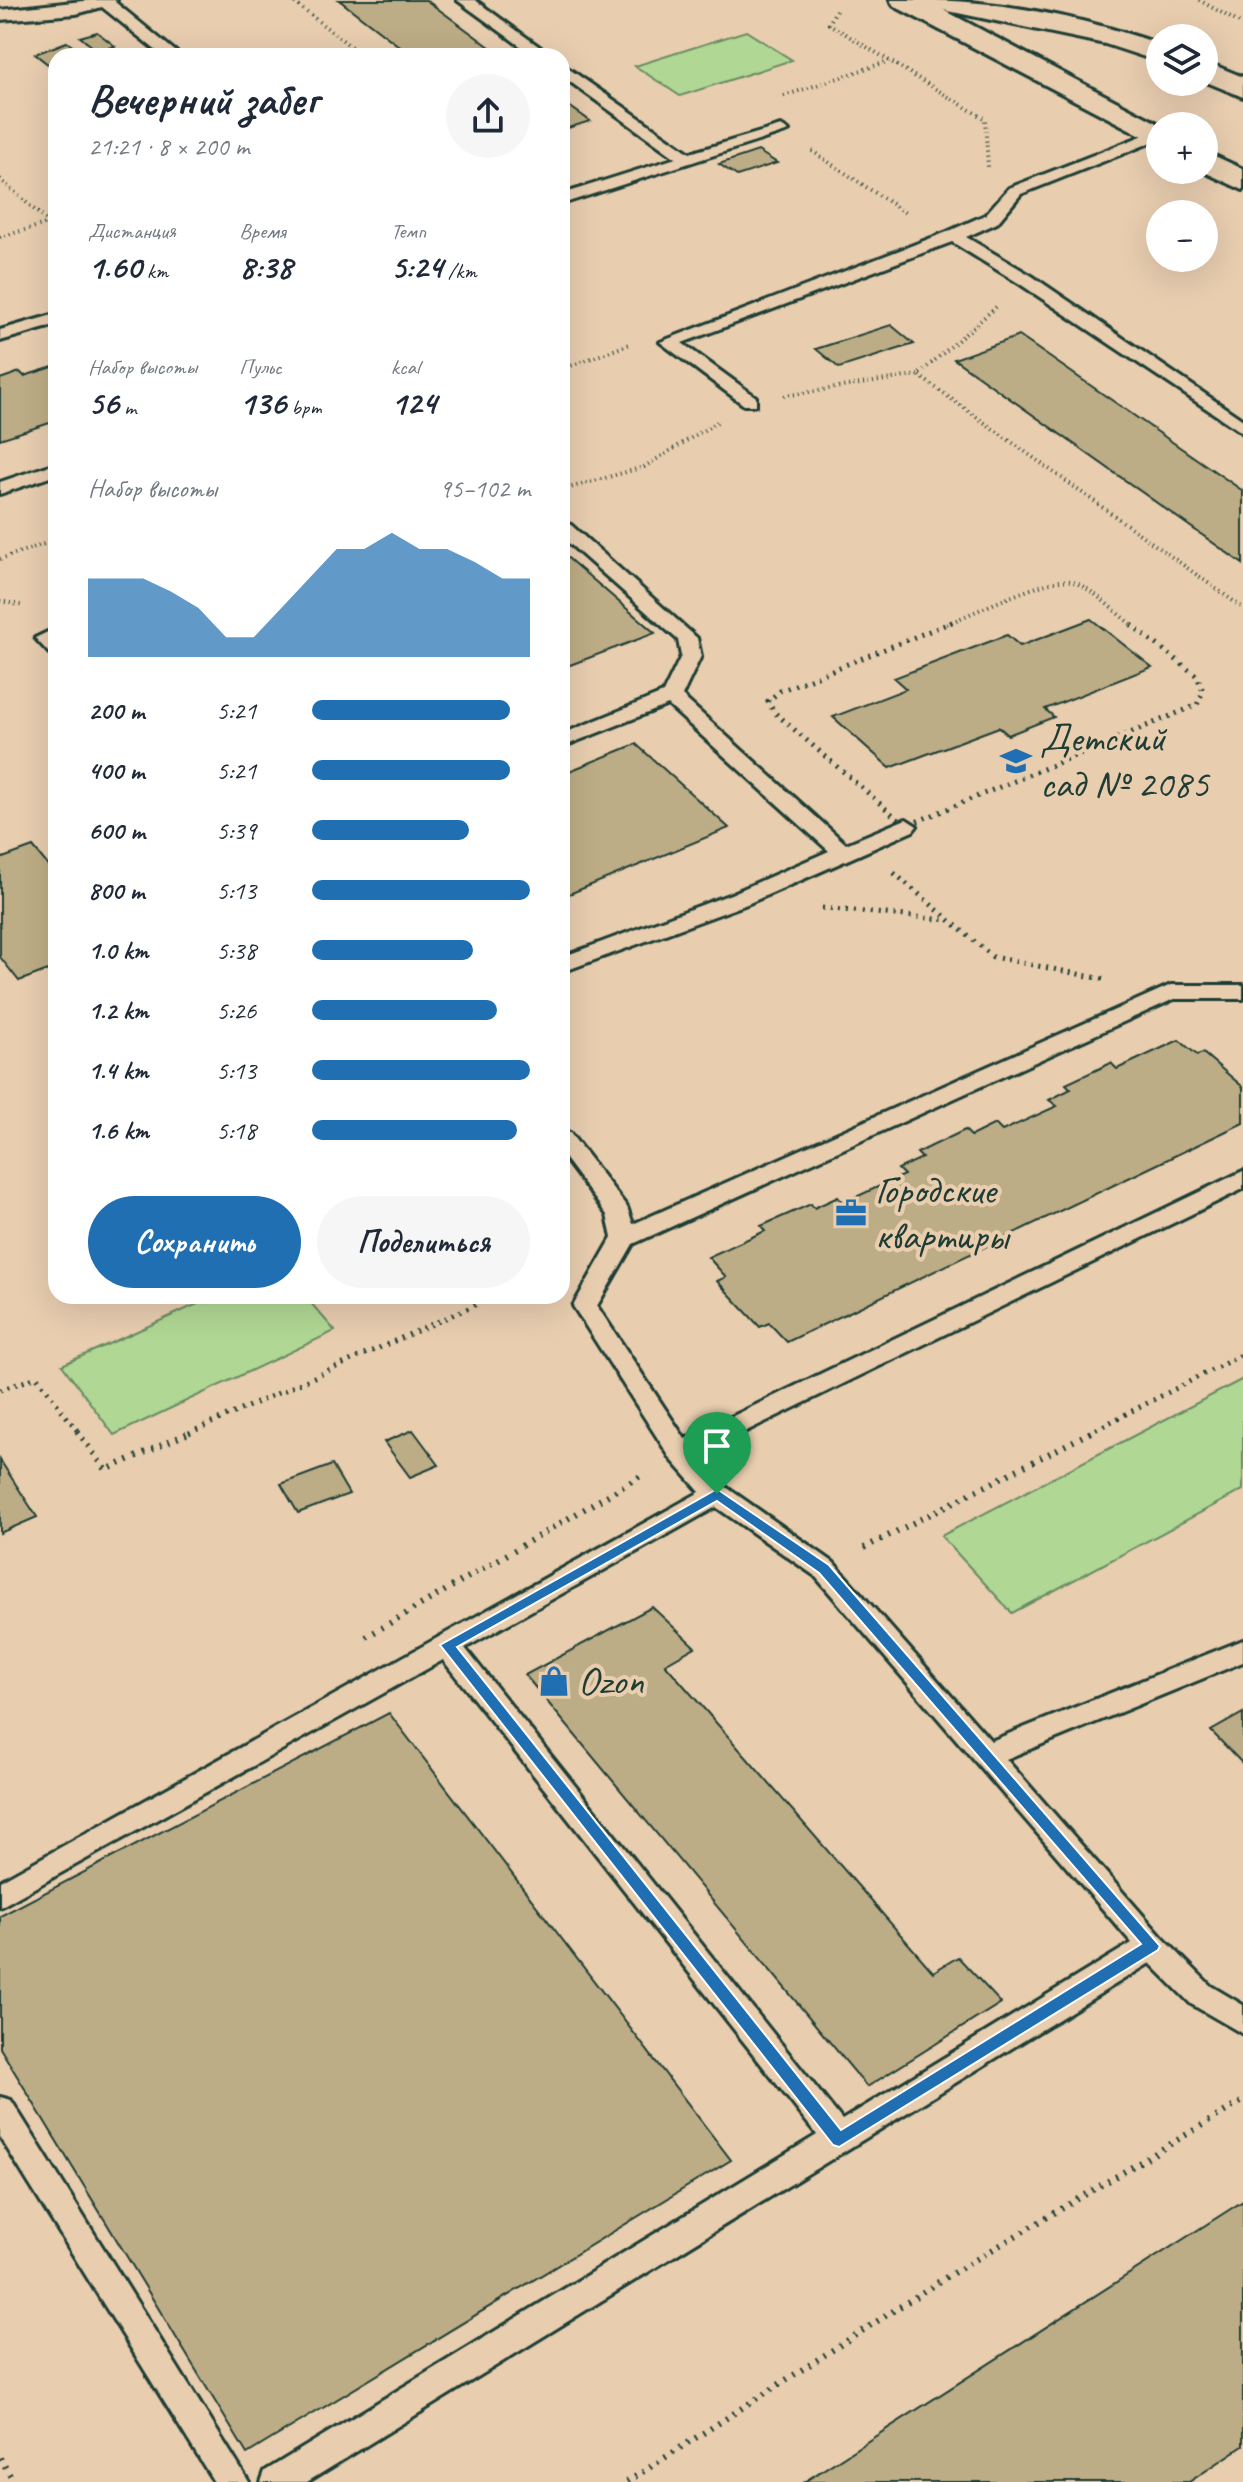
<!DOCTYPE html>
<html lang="ru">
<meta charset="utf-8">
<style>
body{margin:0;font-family:Caveat,sans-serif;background:#f6f6f7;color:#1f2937;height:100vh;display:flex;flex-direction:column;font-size:30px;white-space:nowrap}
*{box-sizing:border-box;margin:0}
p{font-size:26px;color:#747a83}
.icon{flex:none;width:44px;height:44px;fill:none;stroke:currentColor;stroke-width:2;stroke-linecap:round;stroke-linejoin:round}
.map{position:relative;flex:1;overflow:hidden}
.drawer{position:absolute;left:48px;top:48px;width:522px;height:1256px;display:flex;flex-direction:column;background:#fff;border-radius:24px;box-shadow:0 8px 32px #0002}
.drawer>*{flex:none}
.fabs{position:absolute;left:1146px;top:24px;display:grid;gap:16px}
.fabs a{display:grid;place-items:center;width:72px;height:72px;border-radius:50%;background:#fff;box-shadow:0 8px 32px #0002;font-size:40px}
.pin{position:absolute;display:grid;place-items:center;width:68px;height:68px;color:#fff;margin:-82px -34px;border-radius:50% 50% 50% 0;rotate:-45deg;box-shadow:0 0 8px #0007}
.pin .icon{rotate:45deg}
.round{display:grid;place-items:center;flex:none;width:84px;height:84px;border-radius:42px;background:#f6f6f7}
.head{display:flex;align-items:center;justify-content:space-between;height:136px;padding:0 40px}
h1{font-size:44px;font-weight:600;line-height:60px}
.figures{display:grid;grid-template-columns:repeat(3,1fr);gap:12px;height:136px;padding:8px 40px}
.figures div{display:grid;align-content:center}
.figures b{font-size:34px;font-weight:600}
.figures small{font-size:22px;font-weight:400}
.figures p{font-size:22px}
.chart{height:224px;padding:16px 40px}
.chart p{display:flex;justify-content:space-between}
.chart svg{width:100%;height:144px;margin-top:8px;fill:#1f6fb2;opacity:.7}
.action{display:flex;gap:16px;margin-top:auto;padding:16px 40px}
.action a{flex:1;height:92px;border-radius:48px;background:#1f6fb2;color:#fff;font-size:32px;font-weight:600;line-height:92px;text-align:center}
.action a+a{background:#f6f6f7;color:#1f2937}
ul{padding:0 40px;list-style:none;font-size:26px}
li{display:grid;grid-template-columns:128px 96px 1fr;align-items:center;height:60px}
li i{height:20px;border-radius:10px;background:#1f6fb2}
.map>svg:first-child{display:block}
.green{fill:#b0d793;stroke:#688a64;stroke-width:2}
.building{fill:#bdad86;stroke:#1f3d34;stroke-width:2}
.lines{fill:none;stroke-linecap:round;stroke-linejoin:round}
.service-casing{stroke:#1f3d34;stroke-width:6}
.minor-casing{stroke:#1f3d34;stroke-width:6}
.secondary-casing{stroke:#1f3d34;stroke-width:6}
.path-far2{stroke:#1f3d34;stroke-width:4;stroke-dasharray:1 4;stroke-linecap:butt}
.path-far1{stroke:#1f3d34;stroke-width:5;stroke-dasharray:2 6;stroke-linecap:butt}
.path{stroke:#1f3d34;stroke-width:6;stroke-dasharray:2 7;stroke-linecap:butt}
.service{fill:#e8cdaf;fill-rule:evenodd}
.minor{fill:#e8cdaf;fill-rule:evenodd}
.secondary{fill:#e8cdaf;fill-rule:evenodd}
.route{fill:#1f6fb2;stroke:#fff;stroke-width:2;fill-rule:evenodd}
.labels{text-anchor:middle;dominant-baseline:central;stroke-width:8;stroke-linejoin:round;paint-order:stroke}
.poi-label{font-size:40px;fill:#1f3d34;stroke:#e8cdaf;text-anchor:start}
</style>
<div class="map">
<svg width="1243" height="2482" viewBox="0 0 1243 2482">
<rect width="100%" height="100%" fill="#e8cdaf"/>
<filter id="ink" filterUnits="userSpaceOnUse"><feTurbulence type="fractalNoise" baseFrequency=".0125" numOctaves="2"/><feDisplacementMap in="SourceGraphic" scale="16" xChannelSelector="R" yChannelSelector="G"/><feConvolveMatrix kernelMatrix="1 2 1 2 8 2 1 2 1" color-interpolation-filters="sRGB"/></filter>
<g filter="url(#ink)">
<g class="green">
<path d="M746,31l46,29 -112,36 -45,-30z"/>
<path d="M215,1296h90l30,35 -221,104 -52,-70z"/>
<path d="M1243,1379v111l-231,123 -71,-77z"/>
</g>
<g class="building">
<path d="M339,0h87l76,56h-90z"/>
<path d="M97,32l18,14 -17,5 -18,-14z"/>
<path d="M67,42l16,12 -27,2v6l-7,3 -14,-11z"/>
<path d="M562,101l28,20 -28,9z"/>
<path d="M758,151l19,12 -40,13 -18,-12z"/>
<path d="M891,325l23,19 -75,24 -23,-19z"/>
<path d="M1019,336l224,155v73l-289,-205z"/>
<path d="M56,366v55l-56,18v-60l20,-7 4,4z"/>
<path d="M562,553l93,80 -93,35z"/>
<path d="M1091,619l61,48 -107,42 9,8 -46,18 -9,-8 -109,41 -57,-51 73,-28 -12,-11 113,-43 13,11z"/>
<path d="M636,744l93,84 -167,69v-123z"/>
<path d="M33,847l23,28v92l-37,14 -19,-24v-98z"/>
<path d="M1179,1040l18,15 6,-2 40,34v36l-456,219 -18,-19 -9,4 -43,-46 9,-4 -18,-20 57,-26 -4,-5 50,-22 3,4 24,-11 5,6 61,-28 -6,-6 24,-11 -5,-5 48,-23 6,6 24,-12 7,7 55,-25 -8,-6 22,-11 -5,-5 45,-21 6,6z"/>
<path d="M413,1430l26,35 -29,12 -26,-35z"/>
<path d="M0,1460l37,57 -37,16z"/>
<path d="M332,1465l17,29 -51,19 -17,-29z"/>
<path d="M652,1607l43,40 -30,17 268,308 25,-15 43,46 -134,84 -342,-412z"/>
<path d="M389,1713l342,447 -484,294 -247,-406v-132z"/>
<path d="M1243,1713v51l-32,-33z"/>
<path d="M1243,2201v245l-54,36h-385z"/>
</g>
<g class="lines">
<defs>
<g id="service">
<path d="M92,0h25l-2,2 66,54h-18l-61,-49 -26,7 -76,6v-10z"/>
<path d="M457,0h18l77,56h-18z"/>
<path d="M562,64l128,89 91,-27 8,5 -227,73v-10l114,-36 -114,-82z"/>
<path d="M1157,130l3,9 -139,55 -24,29 -31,14 66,39 211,144v13l-223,-149 -68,-42 -270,101 74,54v8h-12l-84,-63 287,-110 38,-17 24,-27z"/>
<path d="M56,314v11l-56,16v-11z"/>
<path d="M56,463v12l-56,19v-12z"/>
<path d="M564,523l7,2 126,113 4,18 -19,40 164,148 60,-25 11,7 -4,5 -166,73 -185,68v-15l169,-63 98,-43 -161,-146 -106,42v-13l101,-41 18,-37 -3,-16 -116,-103z"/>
<path d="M56,628v27l-7,-2 -14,-15z"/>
<path d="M1171,985h72v14h-69l-541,245 -36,62 88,133 558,-268v18l-546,266 29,32 107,75 158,179 252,-101v22l-237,97 156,178 49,49 32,19v29l-52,-30 -41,-41 -843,519h-46l4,-11 552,-336 -374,-475 -443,247v-26l700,-389 -29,-33 -98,-153 39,-68 -5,-23 -45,-60v-24l8,2 57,74 6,17zM716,1507l99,69 317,367 -290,177 -377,-472z"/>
<path d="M0,2097l11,3 238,382h-35l-214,-345z"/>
</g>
<g id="minor">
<path d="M920,0c81,0 164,18 240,44v18l-55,-18 -181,-38z"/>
<path d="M1204,61l39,16v20l-39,-16z"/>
</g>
<g id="secondary">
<path d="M890,0h35l238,126h-3v19l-266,-139z"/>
<path d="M1204,151l39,18v21l-43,-20h4z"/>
</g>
</defs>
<use href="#service" class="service-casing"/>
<use href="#minor" class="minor-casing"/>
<use href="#secondary" class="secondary-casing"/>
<g class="path-far2">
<path d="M291,0l72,56"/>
<path d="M1199,0l44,25"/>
<path d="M836,10l-7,14 156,95 3,48"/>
<path d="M784,96l105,-35"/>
<path d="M812,151l95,63"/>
<path d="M0,179l56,50"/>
<path d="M0,237l56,-16"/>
<path d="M996,307l-78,68 325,233"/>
<path d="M562,369l68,-25"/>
<path d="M784,396l134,-21"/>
<path d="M562,490l82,-23 73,-45"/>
<path d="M0,559l56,-19"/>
<path d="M0,601l24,5"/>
<path d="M947,624c22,-9 103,-48 123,-43 21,5 43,30 61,43"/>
</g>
<g class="path-far1">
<path d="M952,622l-172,69 -12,10 6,11 132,114 291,-121 6,-14 -6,-15 -69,-54"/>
<path d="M894,873l99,84 110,22"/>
<path d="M822,908l126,12"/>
<path d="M0,1390l37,-13 42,56"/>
<path d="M189,1433l306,-137"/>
<path d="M1089,1433l154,-79"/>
</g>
<g class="path">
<path d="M77,1431l29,39 87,-39"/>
<path d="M864,1548l229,-117"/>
<path d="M366,1637l278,-163"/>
<path d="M0,2458l14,24"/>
<path d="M627,2482l316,-203 300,-178"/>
</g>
<use href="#service" class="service"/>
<use href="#minor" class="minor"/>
<use href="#secondary" class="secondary"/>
</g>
</g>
<path class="route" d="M717,1489l112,76 331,381 -2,4 -319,197 -6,-2 -393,-500zM717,1501l102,72 322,371 -300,186 -384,-483z"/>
<defs>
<symbol id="school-bare" viewBox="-9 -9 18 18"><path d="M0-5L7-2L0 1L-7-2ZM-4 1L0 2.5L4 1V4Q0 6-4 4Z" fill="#1f6fb2" stroke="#e8cdaf" stroke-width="2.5" paint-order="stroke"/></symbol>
<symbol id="office-bare" viewBox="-9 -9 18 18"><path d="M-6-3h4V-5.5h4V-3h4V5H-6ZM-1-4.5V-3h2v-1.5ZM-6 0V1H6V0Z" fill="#1f6fb2" stroke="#e8cdaf" stroke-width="2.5" paint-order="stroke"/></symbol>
<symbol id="shop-bare" viewBox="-9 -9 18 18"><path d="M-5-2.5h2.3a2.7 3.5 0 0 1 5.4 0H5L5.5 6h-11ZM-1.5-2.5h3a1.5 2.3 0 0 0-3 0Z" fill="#1f6fb2" stroke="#e8cdaf" stroke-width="2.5" paint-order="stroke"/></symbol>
</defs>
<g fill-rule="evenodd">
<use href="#school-bare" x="994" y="739" width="44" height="44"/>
<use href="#office-bare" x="829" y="1191" width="44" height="44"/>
<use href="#shop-bare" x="532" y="1659" width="44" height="44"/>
</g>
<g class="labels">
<g class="poi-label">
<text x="1040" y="738">Детский<tspan x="1040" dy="46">сад № 2085</tspan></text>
<text x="875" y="1190">Городские<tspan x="875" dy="46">квартиры</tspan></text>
<text x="578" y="1681">Ozon</text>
</g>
</g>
</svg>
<div class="fabs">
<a><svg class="icon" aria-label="layers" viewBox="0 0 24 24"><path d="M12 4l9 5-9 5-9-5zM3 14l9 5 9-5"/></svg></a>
<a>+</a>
<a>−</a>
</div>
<div class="pin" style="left:717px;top:1494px;background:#1e9e55"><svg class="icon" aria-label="arrive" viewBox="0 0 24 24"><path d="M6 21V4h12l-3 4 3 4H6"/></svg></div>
<section class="drawer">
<div class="head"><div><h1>Вечерний забег</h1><p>21:21 · 8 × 200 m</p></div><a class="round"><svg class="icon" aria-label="share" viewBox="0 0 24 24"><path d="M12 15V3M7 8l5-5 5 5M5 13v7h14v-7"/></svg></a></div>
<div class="figures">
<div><p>Дистанция</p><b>1.60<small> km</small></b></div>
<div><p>Время</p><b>8:38</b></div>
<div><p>Темп</p><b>5:24<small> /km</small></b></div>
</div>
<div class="figures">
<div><p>Набор высоты</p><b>56<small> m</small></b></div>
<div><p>Пульс</p><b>136<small> bpm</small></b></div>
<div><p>kcal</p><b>124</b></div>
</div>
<div class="chart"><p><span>Набор высоты</span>95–102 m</p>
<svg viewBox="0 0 160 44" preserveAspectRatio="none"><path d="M0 44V20L10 20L20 20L30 24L40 29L50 38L60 38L70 29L80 20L90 11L100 11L110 6L120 11L130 11L140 15L150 20L160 20V44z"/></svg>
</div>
<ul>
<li><b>200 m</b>5:21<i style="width:91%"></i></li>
<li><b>400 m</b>5:21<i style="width:91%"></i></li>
<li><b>600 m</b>5:39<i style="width:72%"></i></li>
<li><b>800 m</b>5:13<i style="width:100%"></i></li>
<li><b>1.0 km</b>5:38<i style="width:74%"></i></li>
<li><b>1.2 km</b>5:26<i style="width:85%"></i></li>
<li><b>1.4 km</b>5:13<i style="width:100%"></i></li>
<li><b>1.6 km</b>5:18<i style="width:94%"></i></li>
</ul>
<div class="action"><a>Сохранить</a><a>Поделиться</a></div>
</section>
</div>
